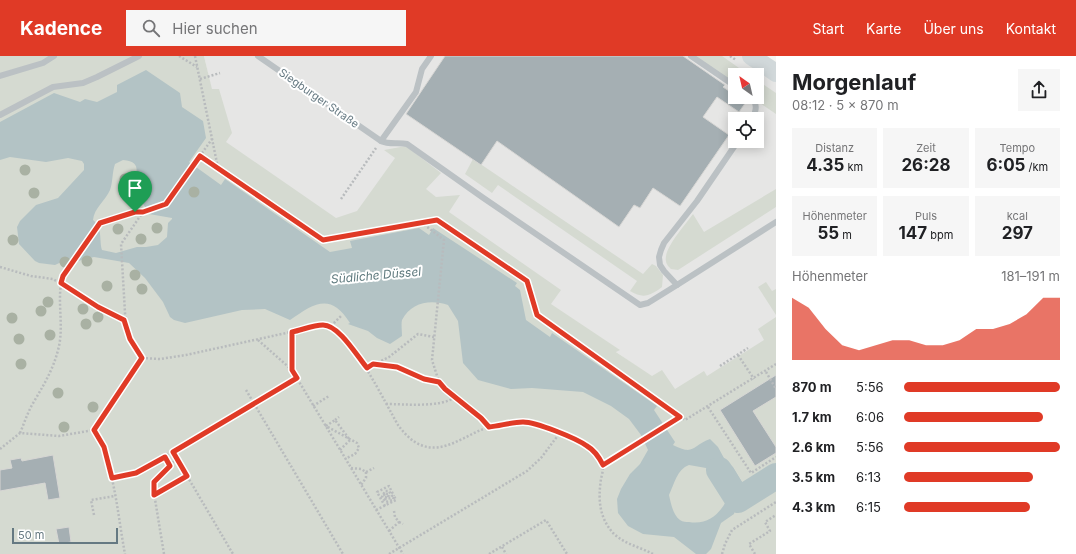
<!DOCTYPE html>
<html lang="de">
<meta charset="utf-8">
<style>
body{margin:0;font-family:Inter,sans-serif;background:#f6f6f6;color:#202124;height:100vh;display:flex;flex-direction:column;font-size:15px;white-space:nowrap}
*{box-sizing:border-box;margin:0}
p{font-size:13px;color:#757577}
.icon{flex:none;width:22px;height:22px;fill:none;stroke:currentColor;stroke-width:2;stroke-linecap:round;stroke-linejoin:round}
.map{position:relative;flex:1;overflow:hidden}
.drawer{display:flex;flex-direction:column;background:#fff;width:300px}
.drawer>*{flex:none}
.needle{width:26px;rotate:326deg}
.fabs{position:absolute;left:728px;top:12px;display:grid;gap:8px}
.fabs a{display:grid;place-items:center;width:36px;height:36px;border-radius:0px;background:#fff;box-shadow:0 2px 10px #0003;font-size:20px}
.scale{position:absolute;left:12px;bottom:10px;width:106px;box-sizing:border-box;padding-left:4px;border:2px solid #657982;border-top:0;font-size:11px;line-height:14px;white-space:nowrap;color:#657982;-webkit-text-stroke:3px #fff;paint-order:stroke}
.pin{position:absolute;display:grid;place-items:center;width:34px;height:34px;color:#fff;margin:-41px -17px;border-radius:50% 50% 50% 0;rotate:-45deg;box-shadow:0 0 4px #0007}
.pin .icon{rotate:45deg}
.round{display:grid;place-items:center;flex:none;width:42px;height:42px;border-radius:0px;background:#f6f6f6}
.summary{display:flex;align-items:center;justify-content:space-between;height:68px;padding:0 16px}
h1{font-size:22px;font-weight:700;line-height:30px}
.stats{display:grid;grid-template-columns:repeat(3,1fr);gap:6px;height:68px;padding:4px 16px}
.stats div{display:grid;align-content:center;border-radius:0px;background:#f6f6f6;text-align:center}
.stats b{font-size:17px;font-weight:700}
.stats small{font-size:11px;font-weight:400}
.stats p{font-size:11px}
.chart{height:112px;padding:8px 16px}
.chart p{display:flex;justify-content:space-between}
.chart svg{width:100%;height:72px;margin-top:4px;fill:#e03a26;opacity:.7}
ul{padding:0 16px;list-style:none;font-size:13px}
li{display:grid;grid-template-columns:64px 48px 1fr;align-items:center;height:30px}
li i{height:10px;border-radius:5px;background:#e03a26}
header{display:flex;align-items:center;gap:24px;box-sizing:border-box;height:56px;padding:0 20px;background:#e03a26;color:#fff}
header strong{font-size:19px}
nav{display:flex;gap:22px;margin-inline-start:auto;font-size:14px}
.search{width:280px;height:36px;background:#f6f6f6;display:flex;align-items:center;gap:10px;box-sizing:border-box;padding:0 14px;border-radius:0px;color:#757577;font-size:15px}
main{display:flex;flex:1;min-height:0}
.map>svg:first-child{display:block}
.built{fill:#e6e6e5;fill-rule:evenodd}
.green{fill:#d5dad1}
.water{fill:#b3c3c5;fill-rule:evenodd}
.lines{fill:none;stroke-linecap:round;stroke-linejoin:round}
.river{stroke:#b3c3c5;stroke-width:26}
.building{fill:#a5afb3;stroke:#d7d6d4}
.path{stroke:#b8bbbd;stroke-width:2.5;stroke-dasharray:2 2;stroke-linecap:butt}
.lane{stroke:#bbc1c4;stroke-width:6}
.secondary{stroke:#d1d8da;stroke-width:18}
.tree{fill:#a9b1a3}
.route-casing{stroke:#fff;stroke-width:8}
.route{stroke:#e03a26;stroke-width:5}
.labels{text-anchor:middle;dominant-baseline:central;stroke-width:4;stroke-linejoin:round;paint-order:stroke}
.street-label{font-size:11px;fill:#657982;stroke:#fff}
.water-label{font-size:12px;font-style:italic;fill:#607b7f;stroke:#fff}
</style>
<header>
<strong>Kadence</strong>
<div class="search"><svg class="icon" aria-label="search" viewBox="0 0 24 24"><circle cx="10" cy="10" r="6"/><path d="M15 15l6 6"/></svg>Hier suchen</div>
<nav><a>Start</a><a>Karte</a><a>Über uns</a><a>Kontakt</a></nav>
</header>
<main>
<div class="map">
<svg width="776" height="498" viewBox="0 0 776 498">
<rect width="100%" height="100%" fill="#f5f5f2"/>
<path class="built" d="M204,0h538l34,23v263l-92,58 -103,-73 -240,-103 -117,-81zM735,19h22v22h-22zM735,63h22v22h-22z"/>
<g class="green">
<path d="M0,0h204l8,33h7l13,44 -6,9 110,76 21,-7 38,-53 -11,-8 22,-4 35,27 -15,16 10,8 24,-2 -11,17 112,78 -10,14 69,46 -4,2 36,24 10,-6 13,19 29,-18 3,5 57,-36 -6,-11 18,-12v237h-776z"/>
<path d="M692,0h30l27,19h-14v11z"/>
<path d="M757,24l19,13v21l-25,-17h6z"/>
<path d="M473,103l170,115 9,-10 4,2 7,9 -1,12c-12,9 -19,12 -32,4l7,-10 -139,-96 -6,8 -27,-19z"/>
<path d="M776,133v18l-98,63 -7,-1c-2,-2 -5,-5 -5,-8 -3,-12 20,-37 27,-47l11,18z"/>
<path d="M766,226l6,9 4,-2v26l-18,-28z"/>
</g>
<path class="water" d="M146,14l34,23 2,14 21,14 3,17 -17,24 32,23 4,-6 105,73 22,-4 -2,-7 69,-13 10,7 4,-7 84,55 -2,3 5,4 6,30 24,17 2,-4 105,73 -3,4 21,32 -2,3c22,11 18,1 37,-6l8,8 7,13 8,7 9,15 -8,32 -13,9 -10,26 -5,5h-10l-22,-17 -31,-3 -15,-8 -10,-13 -1,-14 4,-10 9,-15 10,-10 8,-14 -7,-15 -12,-16 -18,-13 -28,-14 -51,-4 -21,1 -33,-9 -15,-17 -5,-42 -10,-16c-17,-6 -37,-3 -46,15 -1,4 0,11 0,16l-12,8 -13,-6 -9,-7 -20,-7 2,-1c-19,-31 -36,-20 -60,-3l-25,-11 -23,1 -57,13 -11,-3 -4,-3 -7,-15 -18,-24 -16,-15 -35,-6 -16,4 -10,-2 -13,6 -16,-2 -4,-2 -16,-17 -2,-17 3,-6 16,-16 22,-7 26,-28v-6l-2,-3 -14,-3 -22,4 -36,-5 -10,3v-38l54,-29 26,9 5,-3 12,3 20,-10v-7zM123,104c22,2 10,15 13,28 2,9 9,18 13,26l23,4v1l-4,4 -1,14 -9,8 -12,2h-9l-21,6 -14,-3c-3,-10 1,-22 -9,-30 1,-12 12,-19 17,-30 3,-9 2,-17 5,-26zM689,409l17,3 7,-1c7,5 15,17 17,25 -6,18 -20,34 -41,30 -3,0 -6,0 -9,-2 -7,-5 -9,-16 -11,-25 5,-10 8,-26 20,-30z"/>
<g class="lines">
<path class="river" d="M719,414l19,30 38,-24"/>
</g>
<g class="building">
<path d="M445,0h238l42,29 -2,2 12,8v2h3l8,5 -7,10 -22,-15 -14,20 26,18 -49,71 -27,-18 -13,20 -6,-3 -15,22 -122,-86 -16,24 -75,-51z"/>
<path d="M776,319v22l-23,14 23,36v6l-21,13 -35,-56z"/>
<path d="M53,399l7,43 -12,2 -3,-17 -45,8v-21l12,-2 -2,-8 11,-2 1,3z"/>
<path d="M69,471l2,15 -12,2 -3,-15z"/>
</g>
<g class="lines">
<g class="path">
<path d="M179,0l18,11"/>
<path d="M195,0l23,112 105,72 114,-20 90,61 10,34 148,105 91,-56"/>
<path d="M730,0l6,4"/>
<path d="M200,23l20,-6"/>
<path d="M200,100l18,12"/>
<path d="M341,143l35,-51"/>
<path d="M421,166l23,18 -12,120 7,22 6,7 36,28 8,10"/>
<path d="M0,211l31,9 22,3 45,28 26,14"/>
<path d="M331,270l10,-10"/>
<path d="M258,284l34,30 111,184"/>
<path d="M738,299l16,24"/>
<path d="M142,302l18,1 26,-4 132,-29c4,-1 9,-1 13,0 20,8 55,78 67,99 6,8 14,17 23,20 23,10 47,-12 68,-18 13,-3 32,-7 45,-4 9,3 17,8 25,11 16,5 39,12 43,30 2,5 0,10 -1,15 -3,20 -2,38 12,54 11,11 27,14 40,21"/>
<path d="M142,302l-12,-19 -4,-9 -5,-86 22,-32 23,-8 46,-65"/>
<path d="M374,308l23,3 27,12 14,3"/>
<path d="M720,310l28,-18"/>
<path d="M367,312l22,-11 29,-23 16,3"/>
<path d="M292,313l1,-37"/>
<path d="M766,316l10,17"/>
<path d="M246,334l97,164"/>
<path d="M386,348c18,0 55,4 69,-7"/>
<path d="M313,350l16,-10"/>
<path d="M708,351l43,66 25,-16"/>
<path d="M335,364l4,-3"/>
<path d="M94,374c21,37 23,82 31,124"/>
<path d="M20,377c4,-9 7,-19 12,-28 11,-19 22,-36 27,-59 5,-23 -3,-49 4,-70l37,-53 35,-11h8"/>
<path d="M0,393l20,-16 39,3 35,-6 48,-72"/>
<path d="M340,394l10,-10 -15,-20 -9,6 31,17 2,5 -4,6 -10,5"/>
<path d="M173,396l60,102"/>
<path d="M165,401l5,9"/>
<path d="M603,409l77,-48"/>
<path d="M351,412l10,1 5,3v6l-5,7"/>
<path d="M366,416l8,-4"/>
<path d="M112,422l24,-5 161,-95"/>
<path d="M155,439l32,-19"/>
<path d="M385,450l-8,-14 12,-6 5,10"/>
<path d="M376,454l20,-10 -2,-4 -1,4 -7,2 -4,-5 3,-6h4l3,5 -1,2 -5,1 -2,-5h5l-1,4 -2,-1 1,-2"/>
<path d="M94,459l-3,-15 24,-4"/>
<path d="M399,466l4,2"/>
<path d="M389,475l10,-9 -4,-5 -1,-6"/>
<path d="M502,491l4,7"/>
<path d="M164,498l-11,-67c2,-12 16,-20 23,-28"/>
<path d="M389,498l138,-83 14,-13 18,-24"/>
<path d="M489,498l57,-34 21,34"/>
<path d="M722,498l3,-10 7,-14 44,-28"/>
<path d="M755,498l-6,-10 21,-13 -5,-9 11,-7"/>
</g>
<g class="lane">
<path d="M258,0l123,85c8,4 18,1 26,3l75,53 158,108 8,-2 29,-18"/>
<path d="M691,0l44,30"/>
<path d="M0,20l43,-13 11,-7"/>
<path d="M751,41c7,7 5,13 2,22"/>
<path d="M0,59l53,-28 30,-4 14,-6 42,-21"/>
<path d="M381,85l35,-49 6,-23 9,-13"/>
<path d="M738,85l-41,60 -33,42 -3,7 -2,7 1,8 4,6 13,14 99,-63"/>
</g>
<path class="secondary" d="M751,0l25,17"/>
</g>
<g class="tree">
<circle cx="25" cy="114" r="5.5"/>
<circle cx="125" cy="123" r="5.5"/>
<circle cx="132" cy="134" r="5.5"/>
<circle cx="194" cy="136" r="5.5"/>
<circle cx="34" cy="137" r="5.5"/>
<circle cx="157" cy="172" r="5.5"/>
<circle cx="118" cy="173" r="5.5"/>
<circle cx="141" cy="183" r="5.5"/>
<circle cx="13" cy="184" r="5.5"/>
<circle cx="87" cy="205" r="5.5"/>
<circle cx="65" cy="206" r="5.5"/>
<circle cx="135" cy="219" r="5.5"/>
<circle cx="107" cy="230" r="5.5"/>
<circle cx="142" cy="233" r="5.5"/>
<circle cx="48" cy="246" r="5.5"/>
<circle cx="83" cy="253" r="5.5"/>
<circle cx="41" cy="255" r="5.5"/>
<circle cx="98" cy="261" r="5.5"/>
<circle cx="12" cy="262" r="5.5"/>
<circle cx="86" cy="268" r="5.5"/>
<circle cx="50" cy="279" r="5.5"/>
<circle cx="19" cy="283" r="5.5"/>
<circle cx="21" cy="308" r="5.5"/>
<circle cx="58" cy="337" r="5.5"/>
<circle cx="93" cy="351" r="5.5"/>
<circle cx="64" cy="371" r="5.5"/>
</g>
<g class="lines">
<defs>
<path id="route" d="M200,100l123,84 114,-20 90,61 10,34 143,102 -77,48c-4,-8 -9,-15 -16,-19 -11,-8 -51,-24 -64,-24 -11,0 -23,4 -34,5l-8,-9 -36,-29 -6,-7 -15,-3 -27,-12 -24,-3 -6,4c-10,-12 -28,-43 -44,-43 -10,0 -21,5 -31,7v38l5,8 -124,74 14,24 -33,19v-13l16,-16 -5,-9 -29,16 -24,5 -8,-31 -10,-17 48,-72 -12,-19 -6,-19 -26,-13 -37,-24 2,-7 37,-53 35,-11h8l23,-8z"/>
</defs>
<use href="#route" class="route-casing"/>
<use href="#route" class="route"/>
</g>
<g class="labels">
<g class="street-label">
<text transform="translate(319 42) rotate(35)">Siegburger Straße</text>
</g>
<g class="water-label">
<text transform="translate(376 219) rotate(-5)">Südliche Düssel</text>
</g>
</g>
</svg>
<div class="fabs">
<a><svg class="needle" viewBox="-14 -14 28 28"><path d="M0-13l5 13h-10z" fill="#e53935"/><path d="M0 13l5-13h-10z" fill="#757577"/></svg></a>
<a><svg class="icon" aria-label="locate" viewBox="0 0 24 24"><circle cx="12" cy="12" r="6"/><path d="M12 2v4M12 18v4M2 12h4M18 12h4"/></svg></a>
</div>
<div class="scale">50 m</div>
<div class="pin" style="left:135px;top:156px;background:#1e9e55"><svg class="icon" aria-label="arrive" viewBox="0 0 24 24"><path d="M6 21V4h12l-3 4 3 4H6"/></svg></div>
</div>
<section class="drawer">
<div class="summary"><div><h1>Morgenlauf</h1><p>08:12 · 5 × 870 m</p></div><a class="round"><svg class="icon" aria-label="share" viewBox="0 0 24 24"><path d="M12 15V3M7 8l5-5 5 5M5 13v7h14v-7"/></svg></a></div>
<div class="stats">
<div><p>Distanz</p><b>4.35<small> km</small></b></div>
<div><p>Zeit</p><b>26:28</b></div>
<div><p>Tempo</p><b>6:05<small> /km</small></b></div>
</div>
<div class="stats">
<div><p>Höhenmeter</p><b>55<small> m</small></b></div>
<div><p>Puls</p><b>147<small> bpm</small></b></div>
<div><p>kcal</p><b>297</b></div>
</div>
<div class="chart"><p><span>Höhenmeter</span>181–191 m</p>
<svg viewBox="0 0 160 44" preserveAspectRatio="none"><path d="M0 44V6L10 12L20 25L30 35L40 38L50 35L60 32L70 32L80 35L90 35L100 32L110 25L120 25L130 22L140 16L150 6L160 6V44z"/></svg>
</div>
<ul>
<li><b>870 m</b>5:56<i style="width:100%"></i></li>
<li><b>1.7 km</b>6:06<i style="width:89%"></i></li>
<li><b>2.6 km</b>5:56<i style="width:100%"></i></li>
<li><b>3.5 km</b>6:13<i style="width:83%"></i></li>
<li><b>4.3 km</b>6:15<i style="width:81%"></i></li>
</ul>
</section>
</main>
